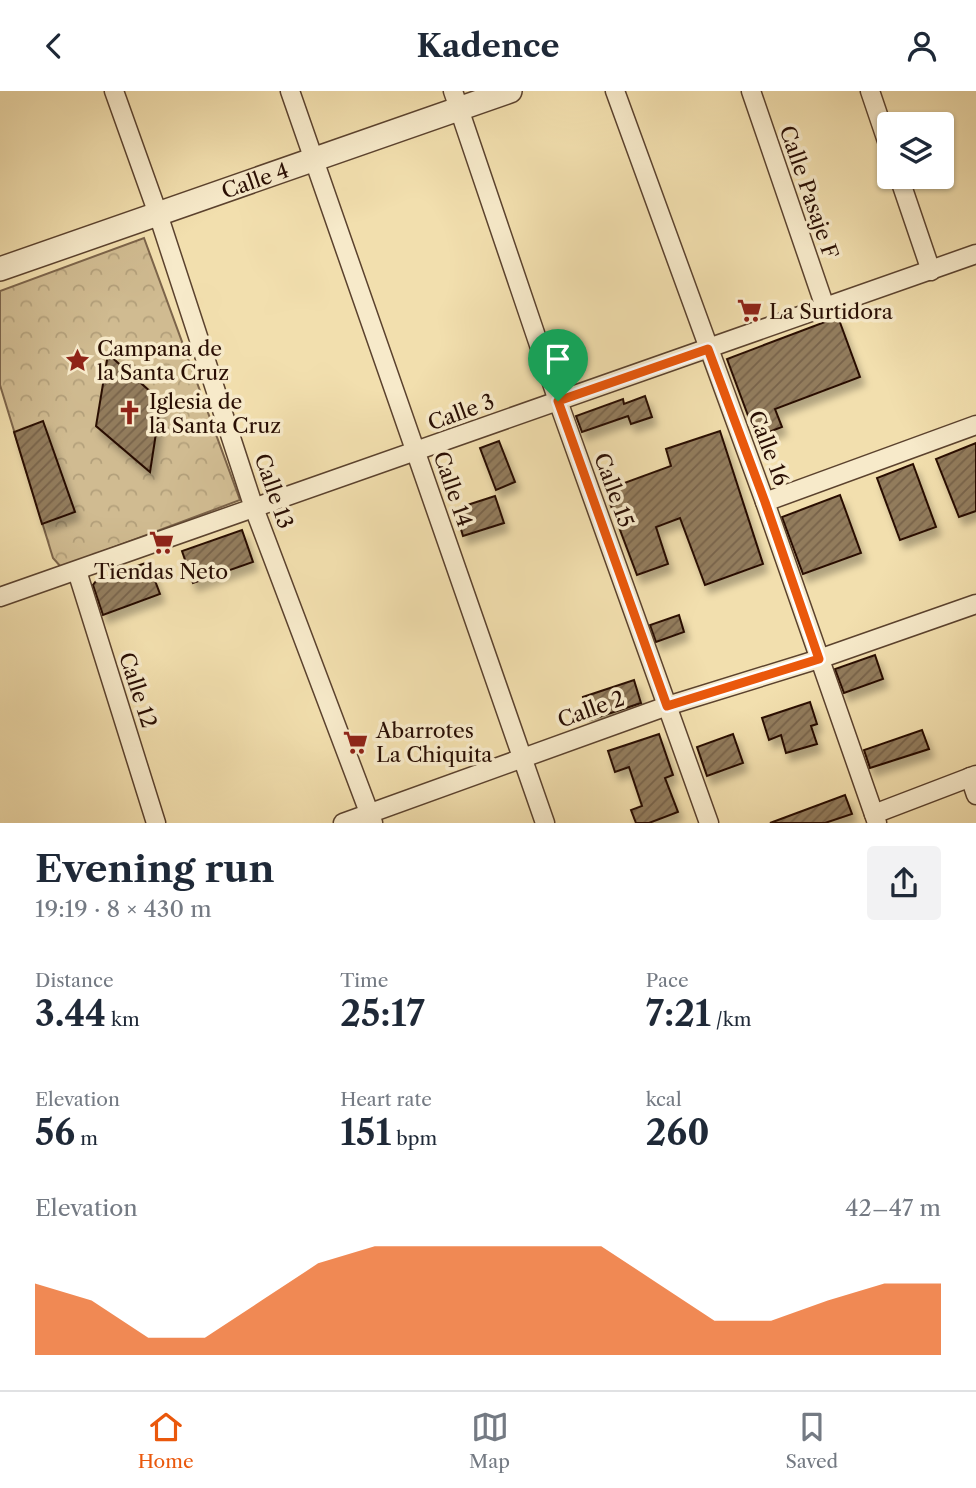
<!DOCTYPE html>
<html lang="en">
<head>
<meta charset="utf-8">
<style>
	:root { --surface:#fff; --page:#f2f2f3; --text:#1f2937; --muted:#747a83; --line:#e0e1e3; --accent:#ea580c }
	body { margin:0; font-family:"Libre Caslon Text",serif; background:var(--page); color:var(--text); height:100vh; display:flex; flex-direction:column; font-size:26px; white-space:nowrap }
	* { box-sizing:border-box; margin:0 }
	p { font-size:23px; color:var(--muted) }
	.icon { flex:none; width:38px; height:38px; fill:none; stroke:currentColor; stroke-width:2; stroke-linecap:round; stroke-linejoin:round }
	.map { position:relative; height:732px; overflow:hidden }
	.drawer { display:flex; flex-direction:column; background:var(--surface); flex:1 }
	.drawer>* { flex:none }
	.tools { position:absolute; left:877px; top:21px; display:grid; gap:14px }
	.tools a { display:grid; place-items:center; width:77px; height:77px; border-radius:7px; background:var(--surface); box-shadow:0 2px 5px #0004; font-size:35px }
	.pin { position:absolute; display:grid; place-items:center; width:60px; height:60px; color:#fff; margin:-72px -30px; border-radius:50% 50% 50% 0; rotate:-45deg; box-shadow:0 0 7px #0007 }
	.pin .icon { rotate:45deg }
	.round { display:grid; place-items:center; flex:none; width:74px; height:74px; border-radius:7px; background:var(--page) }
	.overview { display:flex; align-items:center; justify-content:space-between; height:119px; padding:0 35px }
	h1 { font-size:38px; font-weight:700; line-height:52px }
	.stats { display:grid; grid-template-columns:repeat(3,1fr); gap:10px; height:119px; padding:7px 35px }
	.stats div { display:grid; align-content:center }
	.stats b { font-size:35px; font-weight:700 }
	.stats small { font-size:19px; font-weight:400 }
	.stats p { font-size:19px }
	.chart { height:196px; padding:14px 35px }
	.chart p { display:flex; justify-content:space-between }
	.chart svg { width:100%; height:126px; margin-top:7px; fill:var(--accent); opacity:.7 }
	header { display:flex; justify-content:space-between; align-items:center; height:91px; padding:0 35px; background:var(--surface); font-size:32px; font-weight:700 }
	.menu { display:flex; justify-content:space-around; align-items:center; height:98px; border-top:2px solid var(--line); background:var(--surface); font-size:19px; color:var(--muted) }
	.menu a { display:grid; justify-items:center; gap:4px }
	.menu .current { color:var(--accent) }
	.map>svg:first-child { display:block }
	.forest { fill:url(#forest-crowns); stroke:#7c644a; stroke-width:2 }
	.building { fill:url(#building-hatch); stroke:#290e03; stroke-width:2; filter:url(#shadow) }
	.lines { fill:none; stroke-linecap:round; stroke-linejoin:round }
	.minor-casing { stroke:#5b422e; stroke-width:21 }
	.tertiary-casing { stroke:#5b422e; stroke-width:26 }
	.minor { stroke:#f7eaca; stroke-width:18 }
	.tertiary { stroke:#f7eaca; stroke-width:23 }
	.route-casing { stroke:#fff; stroke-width:14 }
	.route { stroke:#ea580c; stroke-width:9 }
	.labels { text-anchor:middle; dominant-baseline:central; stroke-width:7; stroke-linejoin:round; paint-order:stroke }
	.street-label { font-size:21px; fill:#290e03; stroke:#f7eaca }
	.poi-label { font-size:21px; fill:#290e03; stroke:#f7eaca; text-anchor:start }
</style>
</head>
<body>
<header><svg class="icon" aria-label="back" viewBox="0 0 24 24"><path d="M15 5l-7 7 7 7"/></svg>Kadence<svg class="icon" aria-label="person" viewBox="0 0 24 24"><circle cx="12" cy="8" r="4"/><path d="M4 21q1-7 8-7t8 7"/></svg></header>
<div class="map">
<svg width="976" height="732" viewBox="0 0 976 732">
	<defs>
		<pattern id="forest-crowns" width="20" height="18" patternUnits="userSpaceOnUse" patternTransform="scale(1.75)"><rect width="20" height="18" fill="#d0bb91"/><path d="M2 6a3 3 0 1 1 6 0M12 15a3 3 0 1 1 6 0" fill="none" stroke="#b3a07b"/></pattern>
		<pattern id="building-hatch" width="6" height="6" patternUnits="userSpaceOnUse" patternTransform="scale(1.75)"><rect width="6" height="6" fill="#927b5c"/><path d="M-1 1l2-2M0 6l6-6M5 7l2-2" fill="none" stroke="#77634a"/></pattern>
		<filter id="shadow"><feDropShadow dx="4.5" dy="8" stdDeviation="3.5" flood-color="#0004"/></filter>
	</defs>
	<rect width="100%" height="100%" fill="#f2dfae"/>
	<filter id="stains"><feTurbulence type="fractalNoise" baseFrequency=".00286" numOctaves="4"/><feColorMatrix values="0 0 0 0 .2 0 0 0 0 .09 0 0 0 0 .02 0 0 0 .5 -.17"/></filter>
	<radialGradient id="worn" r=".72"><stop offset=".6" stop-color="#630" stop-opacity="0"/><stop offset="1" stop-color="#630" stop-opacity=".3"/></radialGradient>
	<path class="forest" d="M144,147L240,409L61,476L53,467L0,294V200Z"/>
	<g class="building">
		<path d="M838,226L860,286L775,318L782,336L756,346L727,268Z"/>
		<path d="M108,263L161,310L150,381L96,335Z"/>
		<path d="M645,305L652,326L631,333L628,325L582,341L576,325L623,308L624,313Z"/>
		<path d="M43,330L75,421L42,433L14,341Z"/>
		<path d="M720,340L763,473L705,494L680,427L656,436L668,473L637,484L605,399L671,375L666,358Z"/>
		<path d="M499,350L515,391L496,399L480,357Z"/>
		<path d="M976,352V420L959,426L936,368Z"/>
		<path d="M913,373L936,436L900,449L877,387Z"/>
		<path d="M840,404L861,462L803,483L782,426Z"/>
		<path d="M495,405L504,432L463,445L455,418Z"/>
		<path d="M242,439L253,471L193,492L182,460Z"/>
		<path d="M148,471L160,503L103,524L93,494L96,490Z"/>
		<path d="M679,524L684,541L656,551L650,534Z"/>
		<path d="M875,564L883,588L844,602L835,578Z"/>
		<path d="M634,589L641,612L590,629L583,606Z"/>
		<path d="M810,611L817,633L811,635L817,653L786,662L781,644L769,649L762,627Z"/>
		<path d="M922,639L929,658L870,677L864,659Z"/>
		<path d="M659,643L673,684L665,687L678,721L649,732H636L631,719L642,715L629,676L615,681L608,660Z"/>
		<path d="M733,643L743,672L707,685L697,656Z"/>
		<path d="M845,704L852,723L825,732H770Z"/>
	</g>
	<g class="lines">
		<defs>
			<g id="minor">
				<path d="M114,0L158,123L254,417L373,732"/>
				<path d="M290,0L545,732"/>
				<path d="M453,0L558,310L709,732"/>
				<path d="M615,0L765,411L877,732"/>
				<path d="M751,0L825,216"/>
				<path d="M870,0L889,56"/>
				<path d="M899,86L931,180"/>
				<path d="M765,411L976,334"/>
				<path d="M77,480L156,732"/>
				<path d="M0,506L976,163"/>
				<path d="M970,686L976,704"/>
				<path d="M874,723L976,684"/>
				<path d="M343,732L667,615L819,568L976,513"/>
			</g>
			<g id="tertiary">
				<path id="s1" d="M0,178L510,0"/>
			</g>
		</defs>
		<use href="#minor" class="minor-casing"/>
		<use href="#tertiary" class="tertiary-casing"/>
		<use href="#minor" class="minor"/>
		<use href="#tertiary" class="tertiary"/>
	</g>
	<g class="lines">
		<defs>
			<path id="route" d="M708,258L765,411L819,568L667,615L558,310Z"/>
		</defs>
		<use href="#route" class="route-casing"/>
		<use href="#route" class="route"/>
	</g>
	<defs>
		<symbol id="supermarket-bare" viewBox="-9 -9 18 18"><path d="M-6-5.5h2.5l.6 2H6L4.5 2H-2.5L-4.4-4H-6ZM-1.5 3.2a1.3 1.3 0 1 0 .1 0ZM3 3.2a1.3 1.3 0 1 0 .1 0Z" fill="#8f2418" stroke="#f7eaca" stroke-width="2.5" paint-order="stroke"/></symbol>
		<symbol id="sight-bare" viewBox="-9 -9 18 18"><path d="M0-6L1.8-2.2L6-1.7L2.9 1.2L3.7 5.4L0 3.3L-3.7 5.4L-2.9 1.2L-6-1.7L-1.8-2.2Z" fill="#8f2418" stroke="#f7eaca" stroke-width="2.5" paint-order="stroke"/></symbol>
		<symbol id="church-bare" viewBox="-9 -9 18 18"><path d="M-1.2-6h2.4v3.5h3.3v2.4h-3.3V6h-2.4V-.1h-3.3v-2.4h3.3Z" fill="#8f2418" stroke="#f7eaca" stroke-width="2.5" paint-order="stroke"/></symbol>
	</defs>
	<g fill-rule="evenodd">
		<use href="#supermarket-bare" x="732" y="202" width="35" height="35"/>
		<use href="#sight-bare" x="60" y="252" width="35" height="35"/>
		<use href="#church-bare" x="112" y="304" width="35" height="35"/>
		<use href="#supermarket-bare" x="144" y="434" width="35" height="35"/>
		<use href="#supermarket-bare" x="338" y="634" width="35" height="35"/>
	</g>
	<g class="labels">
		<g class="street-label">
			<text stroke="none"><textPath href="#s1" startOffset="270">Calle 4</textPath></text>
			<text transform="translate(809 101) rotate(71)">Calle Pasaje F</text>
			<text transform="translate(461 321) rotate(-20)">Calle 3</text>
			<text transform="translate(769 357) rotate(69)">Calle 16</text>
			<text transform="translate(453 398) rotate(71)">Calle 14</text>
			<text transform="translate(614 399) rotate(70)">Calle 15</text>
			<text transform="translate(274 400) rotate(71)">Calle 13</text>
			<text transform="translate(138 599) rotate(72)">Calle 12</text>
			<text transform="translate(591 618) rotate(-20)">Calle 2</text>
		</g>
		<g class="poi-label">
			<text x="769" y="220">La Surtidora</text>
			<text x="97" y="257">Campana de<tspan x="97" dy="24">la Santa Cruz</tspan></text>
			<text x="149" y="310">Iglesia de<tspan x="149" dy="24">la Santa Cruz</tspan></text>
			<text x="161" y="480" text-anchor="middle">Tiendas Neto</text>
			<text x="376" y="639">Abarrotes<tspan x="376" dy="24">La Chiquita</tspan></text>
		</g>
	</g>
	<rect width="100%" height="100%" filter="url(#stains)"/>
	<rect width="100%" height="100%" fill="url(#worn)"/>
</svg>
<div class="tools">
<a><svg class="icon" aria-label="layers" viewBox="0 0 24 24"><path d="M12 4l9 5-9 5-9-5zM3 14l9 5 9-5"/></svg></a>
</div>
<div class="pin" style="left:558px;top:310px;background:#1e9e55"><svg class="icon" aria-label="arrive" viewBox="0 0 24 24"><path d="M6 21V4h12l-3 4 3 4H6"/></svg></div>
</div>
<section class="drawer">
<div class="overview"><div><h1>Evening run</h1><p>19:19 · 8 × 430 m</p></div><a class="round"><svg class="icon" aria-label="share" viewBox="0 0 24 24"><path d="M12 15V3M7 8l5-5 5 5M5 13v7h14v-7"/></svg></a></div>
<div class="stats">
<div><p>Distance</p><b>3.44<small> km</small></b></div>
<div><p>Time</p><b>25:17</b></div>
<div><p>Pace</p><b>7:21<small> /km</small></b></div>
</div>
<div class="stats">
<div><p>Elevation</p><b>56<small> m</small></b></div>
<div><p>Heart rate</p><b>151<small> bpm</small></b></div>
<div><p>kcal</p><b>260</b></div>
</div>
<div class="chart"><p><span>Elevation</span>42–47 m</p>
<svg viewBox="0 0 160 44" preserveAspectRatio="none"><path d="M0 44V19L10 25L20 38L30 38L40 25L50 12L60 6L70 6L80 6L90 6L100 6L110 19L120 32L130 32L140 25L150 19L160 19V44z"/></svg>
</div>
</section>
<nav class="menu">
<a class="current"><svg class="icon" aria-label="home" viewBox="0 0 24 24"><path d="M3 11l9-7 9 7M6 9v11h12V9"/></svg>Home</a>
<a><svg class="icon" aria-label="map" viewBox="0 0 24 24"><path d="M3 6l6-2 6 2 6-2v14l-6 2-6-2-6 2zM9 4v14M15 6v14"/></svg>Map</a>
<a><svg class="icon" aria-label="saved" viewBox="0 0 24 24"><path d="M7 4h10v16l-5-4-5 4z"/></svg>Saved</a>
</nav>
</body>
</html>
